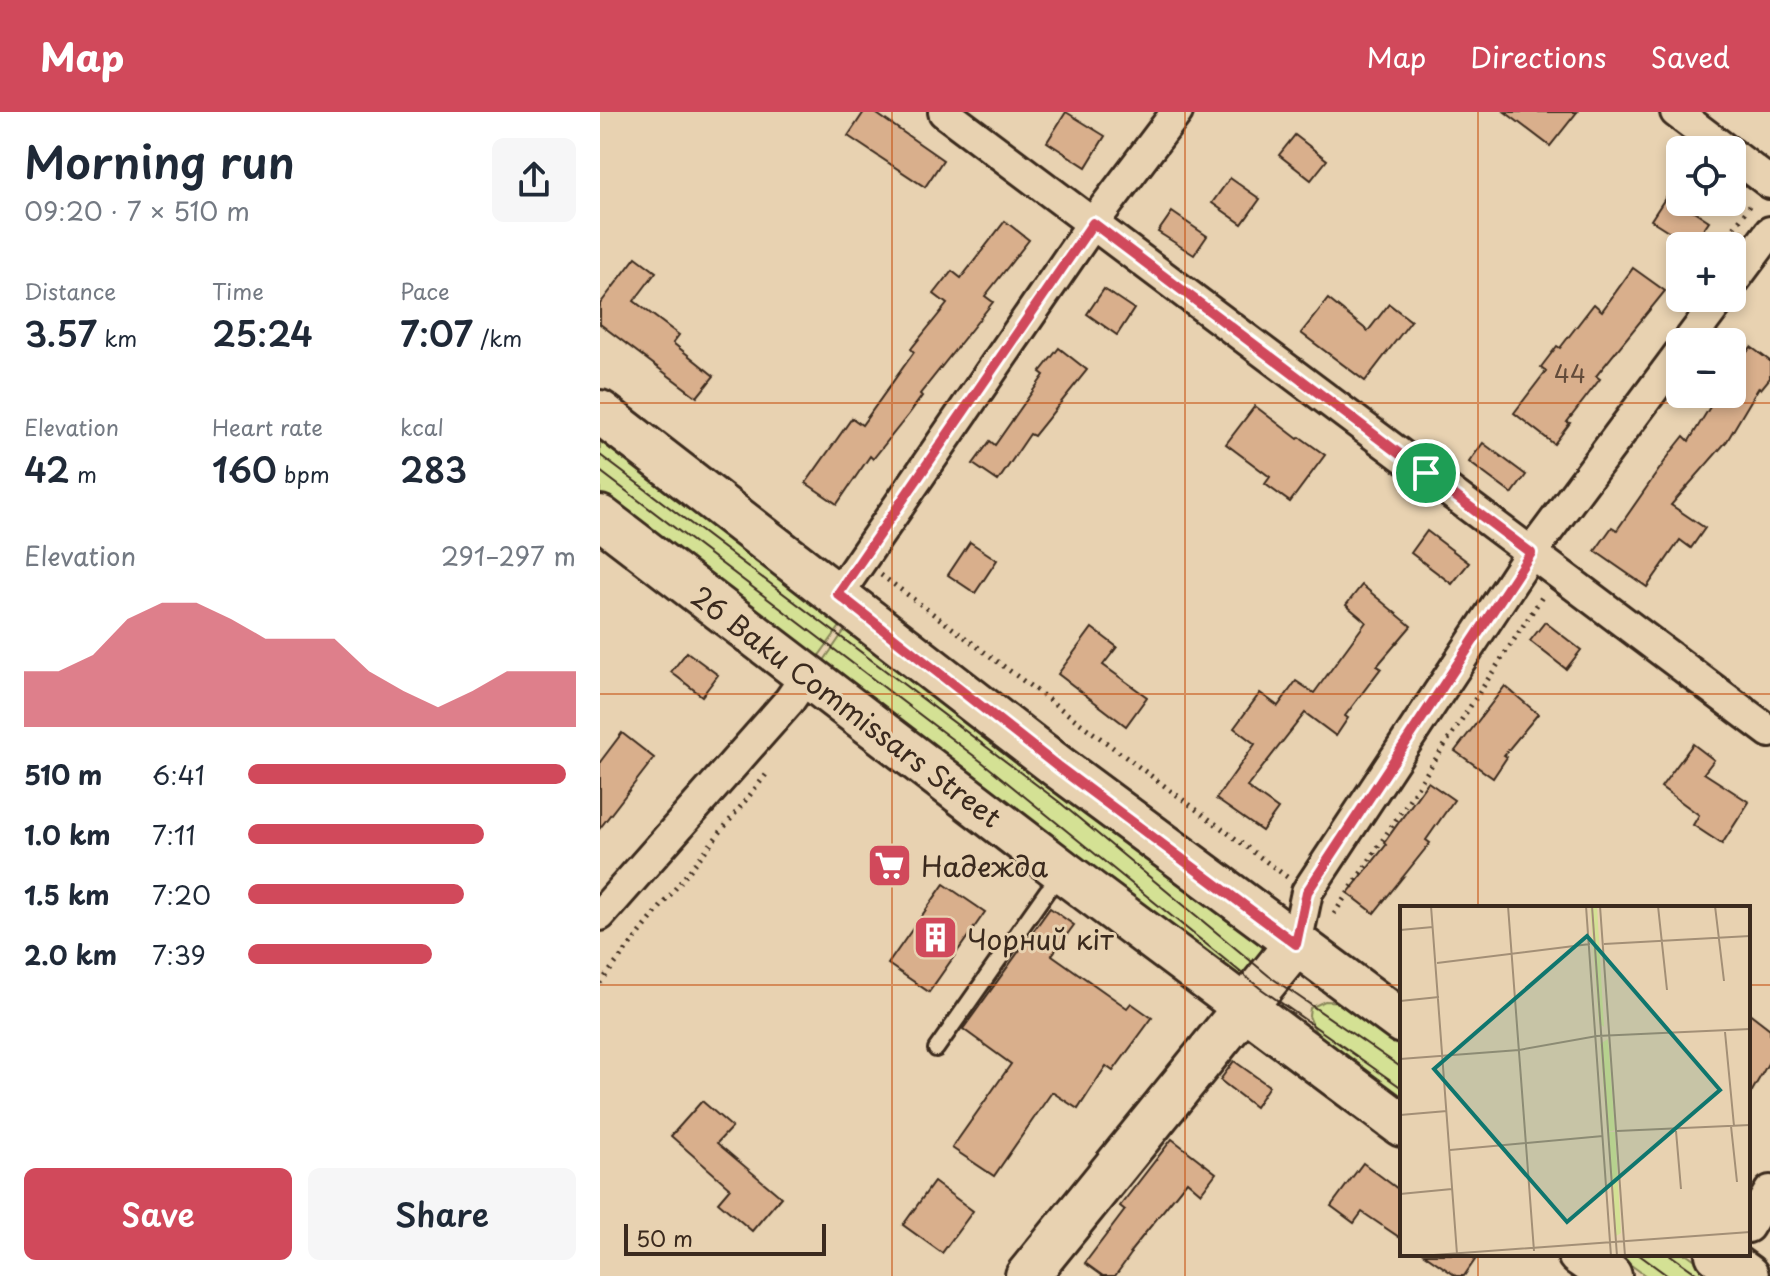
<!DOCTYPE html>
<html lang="en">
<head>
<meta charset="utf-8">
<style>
	:root { --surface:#fff; --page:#f6f6f7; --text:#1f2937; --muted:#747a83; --accent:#d1495b }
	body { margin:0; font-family:"Playpen Sans",sans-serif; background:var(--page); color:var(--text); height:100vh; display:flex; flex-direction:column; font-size:30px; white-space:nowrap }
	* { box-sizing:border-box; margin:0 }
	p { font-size:26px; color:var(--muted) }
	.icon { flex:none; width:44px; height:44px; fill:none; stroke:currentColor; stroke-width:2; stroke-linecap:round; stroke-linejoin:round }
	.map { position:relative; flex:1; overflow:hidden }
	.side { display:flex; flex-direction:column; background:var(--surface); width:600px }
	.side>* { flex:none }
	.fabs { position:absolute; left:1066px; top:24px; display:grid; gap:16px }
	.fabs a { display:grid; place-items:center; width:80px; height:80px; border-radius:12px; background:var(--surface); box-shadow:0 4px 12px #0003; font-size:40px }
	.scale { position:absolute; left:24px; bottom:20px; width:202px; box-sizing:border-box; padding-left:8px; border:4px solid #3b2a1e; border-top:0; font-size:22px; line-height:28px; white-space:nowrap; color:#3b2a1e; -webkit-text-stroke:6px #e8d2b1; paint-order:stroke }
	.pin { position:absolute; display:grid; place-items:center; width:68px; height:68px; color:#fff; margin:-34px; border:4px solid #fff; border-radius:50%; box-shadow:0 2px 8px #0007 }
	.round { display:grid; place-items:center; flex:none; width:84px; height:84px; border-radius:12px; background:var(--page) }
	.overview { display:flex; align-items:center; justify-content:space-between; height:136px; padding:0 24px }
	h1 { font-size:44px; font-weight:600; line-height:60px }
	.metrics { display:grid; grid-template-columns:repeat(3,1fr); gap:12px; height:136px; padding:8px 24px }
	.metrics div { display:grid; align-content:center }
	.metrics b { font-size:34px; font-weight:600 }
	.metrics small { font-size:22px; font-weight:400 }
	.metrics p { font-size:22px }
	.chart { height:224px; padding:16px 24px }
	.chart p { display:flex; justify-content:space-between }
	.chart svg { width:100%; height:144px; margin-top:8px; fill:var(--accent); opacity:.7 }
	.primary-button { display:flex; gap:16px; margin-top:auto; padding:16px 24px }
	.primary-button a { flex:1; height:92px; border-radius:12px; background:var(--accent); color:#fff; font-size:32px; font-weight:600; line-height:92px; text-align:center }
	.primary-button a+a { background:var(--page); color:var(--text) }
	ul { padding:0 24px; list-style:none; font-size:26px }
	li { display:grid; grid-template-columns:128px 96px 1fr; align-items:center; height:60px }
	li i { height:20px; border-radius:10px; background:var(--accent) }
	header { display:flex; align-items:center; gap:48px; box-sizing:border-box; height:112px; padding:0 40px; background:var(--accent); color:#fff }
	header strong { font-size:38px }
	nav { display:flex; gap:44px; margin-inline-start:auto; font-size:28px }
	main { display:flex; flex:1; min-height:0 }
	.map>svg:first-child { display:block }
	.green { fill:#d4e194; stroke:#888659; stroke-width:2 }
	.building { fill:#d9af8c; stroke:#3b2a1e; stroke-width:2 }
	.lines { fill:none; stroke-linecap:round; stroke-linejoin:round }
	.lane-casing { stroke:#3b2a1e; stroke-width:20 }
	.street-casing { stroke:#3b2a1e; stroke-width:36 }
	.secondary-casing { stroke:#3b2a1e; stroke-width:48 }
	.path { stroke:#3b2a1e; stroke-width:5; stroke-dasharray:2 6; stroke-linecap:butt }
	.lane { stroke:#e8d2b1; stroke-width:14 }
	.street { stroke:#e8d2b1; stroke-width:30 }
	.secondary { stroke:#e8d2b1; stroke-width:42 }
	.tram { stroke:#3b2a1e; stroke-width:2 }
	.route-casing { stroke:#fff; stroke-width:16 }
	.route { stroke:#d1495b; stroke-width:10 }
	.grid { fill:none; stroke:#c55010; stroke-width:2; stroke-opacity:0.55 }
	.labels { text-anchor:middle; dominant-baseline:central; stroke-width:6; stroke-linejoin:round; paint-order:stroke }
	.number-label { font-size:24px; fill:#624b3a }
	.street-label { font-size:28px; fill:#3b2a1e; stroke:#e8d2b1 }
	.poi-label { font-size:28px; fill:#3b2a1e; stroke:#e8d2b1; text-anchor:start }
	.inset-road { fill:none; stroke:#a38f76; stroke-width:2 }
	.view { fill:#0f766e; fill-opacity:0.15; stroke:#0f766e; stroke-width:4 }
	.inset-edge { fill:none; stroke:#3b2a1e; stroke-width:4 }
</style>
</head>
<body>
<header>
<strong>Map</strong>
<nav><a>Map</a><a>Directions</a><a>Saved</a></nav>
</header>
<main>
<section class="side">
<div class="overview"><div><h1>Morning run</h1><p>09:20 · 7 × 510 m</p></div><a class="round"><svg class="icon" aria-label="share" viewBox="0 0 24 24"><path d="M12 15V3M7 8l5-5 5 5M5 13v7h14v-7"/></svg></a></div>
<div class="metrics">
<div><p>Distance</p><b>3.57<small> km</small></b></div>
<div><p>Time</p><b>25:24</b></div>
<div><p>Pace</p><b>7:07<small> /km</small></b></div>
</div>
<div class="metrics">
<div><p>Elevation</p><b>42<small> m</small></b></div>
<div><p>Heart rate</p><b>160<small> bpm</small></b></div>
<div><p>kcal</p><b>283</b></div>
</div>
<div class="chart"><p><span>Elevation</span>291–297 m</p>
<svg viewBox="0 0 160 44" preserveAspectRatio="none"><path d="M0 44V27L10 27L20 22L30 11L40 6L50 6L60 11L70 17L80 17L90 17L100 27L110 33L120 38L130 33L140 27L150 27L160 27V44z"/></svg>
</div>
<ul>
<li><b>510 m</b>6:41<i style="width:97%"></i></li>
<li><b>1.0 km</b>7:11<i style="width:72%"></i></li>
<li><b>1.5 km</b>7:20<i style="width:66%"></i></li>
<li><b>2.0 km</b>7:39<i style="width:56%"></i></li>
</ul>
<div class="primary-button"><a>Save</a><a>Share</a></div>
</section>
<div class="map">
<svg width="1170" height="1164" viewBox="0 0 1170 1164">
	<rect width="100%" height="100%" fill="#e8d2b1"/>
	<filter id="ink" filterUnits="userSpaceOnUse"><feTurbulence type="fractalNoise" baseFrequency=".0125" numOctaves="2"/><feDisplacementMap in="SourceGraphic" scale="16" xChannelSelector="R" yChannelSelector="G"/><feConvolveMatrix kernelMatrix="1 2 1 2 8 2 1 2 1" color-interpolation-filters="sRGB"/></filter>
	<g filter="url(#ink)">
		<g class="green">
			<path d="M0,321L244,509L215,549L0,384Z"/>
			<path d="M249,512L651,817L663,835L654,853L642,866L618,861L221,553Z"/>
			<path d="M725,889L747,890L802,931V987L718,926L709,904L710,896Z"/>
			<path d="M1016,1142H1087L1117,1164H1046Z"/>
		</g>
		<g class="building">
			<path d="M264,0H274L343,48L325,75L248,24Z"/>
			<path d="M466,0L505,24L486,55L447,30Z"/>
			<path d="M905,0H977L950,34Z"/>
			<path d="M695,23L727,48L711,68L679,43Z"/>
			<path d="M630,66L660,87L642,112L612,91Z"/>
			<path d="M1068,82L1109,109L1092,134L1051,108Z"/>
			<path d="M572,100L607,124L594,143L558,120Z"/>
			<path d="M405,109L429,128L385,184L393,190L320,282L322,284L309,302L273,347L270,344L237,392L206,371L252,306L262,313L314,240L311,237L347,192L334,182L352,159L361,166Z"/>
			<path d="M36,145L56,160L34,189L79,223L73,231L114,264L97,285L0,212V192Z"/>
			<path d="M1033,156L1065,179L996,264L1000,267L967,310L970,311L954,332L914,301L946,259L941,255L957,234L960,236L994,192L1002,199Z"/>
			<path d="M504,177L534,197L517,223L487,202Z"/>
			<path d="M728,187L768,219L789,192L811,209L765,269L701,221Z"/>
			<path d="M1151,235L1170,249V266L1161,277L1159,275L1127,329L1071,393L1105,416L1091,436L1080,428L1047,475L995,439L1012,415L1017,418L1072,339L1084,324L1089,329L1118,282H1132V260Z"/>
			<path d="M459,236L487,258L434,324L430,322L398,369L373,352L390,329L395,333L444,263L440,260Z"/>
			<path d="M655,294L698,327L700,325L725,343L690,390L665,372L670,365L626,332Z"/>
			<path d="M883,331L926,363L912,382L869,350Z"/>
			<path d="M827,419L869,451L852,472L811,441Z"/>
			<path d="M370,430L397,448L375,481L348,463Z"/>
			<path d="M762,473L811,514L777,554L781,556L745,604L748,606L736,624L705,601L647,675L678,697L662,719L616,687L655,632L634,616L660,581L678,594L696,569L714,581L766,510L746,493Z"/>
			<path d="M945,510L981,538L966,557L930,529Z"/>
			<path d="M492,516L517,535L503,553L547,585L526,614L458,562Z"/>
			<path d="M87,540L118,563L102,584L71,560Z"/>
			<path d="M905,574L938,602L904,643L907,645L893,666L855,639Z"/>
			<path d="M22,621L54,646L0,716V650Z"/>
			<path d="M1093,632L1114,648L1104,661L1149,690L1122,732L1093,713L1099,703L1061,675Z"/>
			<path d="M828,670L854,688L826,728L830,731L774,801L748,781L786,733L784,731Z"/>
			<path d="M344,772L385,800L329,880L288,852Z"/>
			<path d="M450,796L474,813L452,843L527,896L531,891L552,906L513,959L506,954L478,997L452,980L394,1064L352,1036L411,952L363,917Z"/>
			<path d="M1148,900L1170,917V948L1148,986Z"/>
			<path d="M634,949L669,974L655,995L620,968Z"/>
			<path d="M102,989L132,1015L117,1031L181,1085L152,1119L118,1090L130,1076L71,1024Z"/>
			<path d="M572,1027L616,1061L601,1081L587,1069L530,1140L531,1142L515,1164H503L485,1151L525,1098L520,1094Z"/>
			<path d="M763,1051L802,1080V1127L762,1100L754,1111L731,1094Z"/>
			<path d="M334,1070L373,1099L342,1141L303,1113Z"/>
			<path d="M824,1142H879L864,1164H856Z"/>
		</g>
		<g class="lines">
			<defs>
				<path id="lane" d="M336,937L447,779L463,763"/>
				<g id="street">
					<path d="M344,0L1170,620"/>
					<path d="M1076,0L1126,38"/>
					<path d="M1132,42L1170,71"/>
					<path d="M1132,171L1170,120"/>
					<path d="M1088,230L1121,186"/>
					<path d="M238,482L493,111L577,0"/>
					<path d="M0,803L189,589L207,563"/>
					<path d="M696,832L707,780L931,441L1080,241"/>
					<path d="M1148,1115L1170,1079"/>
				</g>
				<g id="secondary">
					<path d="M0,300L457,654L802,910"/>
					<path d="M0,405L465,761L802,1013"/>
					<path d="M979,1142L1010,1164"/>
					<path d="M1117,1142L1147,1164"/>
					<path d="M427,1164L696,832"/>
				</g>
			</defs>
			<use href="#lane" class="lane-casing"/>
			<use href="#street" class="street-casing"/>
			<use href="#secondary" class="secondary-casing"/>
			<g class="path">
				<path d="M1120,134L1153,90"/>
				<path d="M281,463L687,765"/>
				<path d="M734,802L944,482"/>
				<path d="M0,871L169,659"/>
			</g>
			<use href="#lane" class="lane"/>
			<use href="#street" class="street"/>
			<use href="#secondary" class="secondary"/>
			<g class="tram">
				<path d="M0,343L458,689L669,864L802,956"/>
				<path d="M0,359L382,650L660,876L802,976"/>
				<path d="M1038,1142L1068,1164"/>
				<path d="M1069,1142L1100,1164"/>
			</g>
		</g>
	</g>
	<g class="lines" filter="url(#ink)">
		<defs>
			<path id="route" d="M493,111L931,441L707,780L696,832L457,654L238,482Z"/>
		</defs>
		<use href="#route" class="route-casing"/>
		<use href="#route" class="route"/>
	</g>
	<path class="grid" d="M292,0V1164M585,0V1164M878,0V796M0,291H1170M0,582H1170M0,873H802M1148,873H1170M878,1142V1164"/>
	<defs>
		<symbol id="supermarket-square" viewBox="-11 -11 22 22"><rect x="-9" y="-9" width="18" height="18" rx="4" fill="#d1495b" stroke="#e8d2b1"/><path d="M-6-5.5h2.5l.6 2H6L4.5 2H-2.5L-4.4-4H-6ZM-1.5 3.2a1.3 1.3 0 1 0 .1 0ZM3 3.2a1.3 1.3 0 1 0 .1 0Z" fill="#fff"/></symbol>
		<symbol id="building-square" viewBox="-11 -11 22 22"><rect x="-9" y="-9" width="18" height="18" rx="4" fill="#d1495b" stroke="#e8d2b1"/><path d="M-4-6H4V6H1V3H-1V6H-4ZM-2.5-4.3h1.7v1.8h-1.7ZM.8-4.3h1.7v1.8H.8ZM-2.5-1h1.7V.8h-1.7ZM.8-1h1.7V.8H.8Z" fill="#fff"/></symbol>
	</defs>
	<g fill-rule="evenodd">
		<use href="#supermarket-square" x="264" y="728" width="51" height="51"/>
		<use href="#building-square" x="310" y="800" width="51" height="51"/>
	</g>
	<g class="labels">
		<g class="number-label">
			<text x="970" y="261">44</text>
		</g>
		<g class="street-label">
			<text transform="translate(247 594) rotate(37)">26 Baku Commissars Street</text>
		</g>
		<g class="poi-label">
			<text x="321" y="753">Надежда</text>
			<text x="367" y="826">Чорний кіт</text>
		</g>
	</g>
	<g transform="translate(800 794)">
		<rect width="350" height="350" fill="#e8d2b1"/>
		<path d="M190,0H197L204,121L199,117ZM208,133L215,224L208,226H215L221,327L216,330L200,138Z" fill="#d4e194"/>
		<path class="inset-road" d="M31,0L57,348M108,0L134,345M186,0L211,350M192,0L217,350M200,0L225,350M258,0L267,84M315,0L324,75M0,24L33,21M204,38L350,30M37,57L190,38M0,95L39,91M325,126L334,220M0,153L119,144L197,130L350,123M0,209L47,205M331,220L337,276M217,225L350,219M276,225L281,283M50,244L203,230M0,288L52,283M20,350L350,326"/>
		<path class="view" d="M187,30L320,184L167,316L34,163Z"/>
		<rect width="350" height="350" class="inset-edge"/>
	</g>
</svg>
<div class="fabs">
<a><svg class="icon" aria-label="locate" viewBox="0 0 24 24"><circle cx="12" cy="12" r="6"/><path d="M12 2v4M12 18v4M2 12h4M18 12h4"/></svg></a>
<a>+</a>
<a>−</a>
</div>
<div class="scale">50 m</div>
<div class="pin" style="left:826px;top:361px;background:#1e9e55"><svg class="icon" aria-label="arrive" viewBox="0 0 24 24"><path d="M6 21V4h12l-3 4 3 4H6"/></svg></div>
</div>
</main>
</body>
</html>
